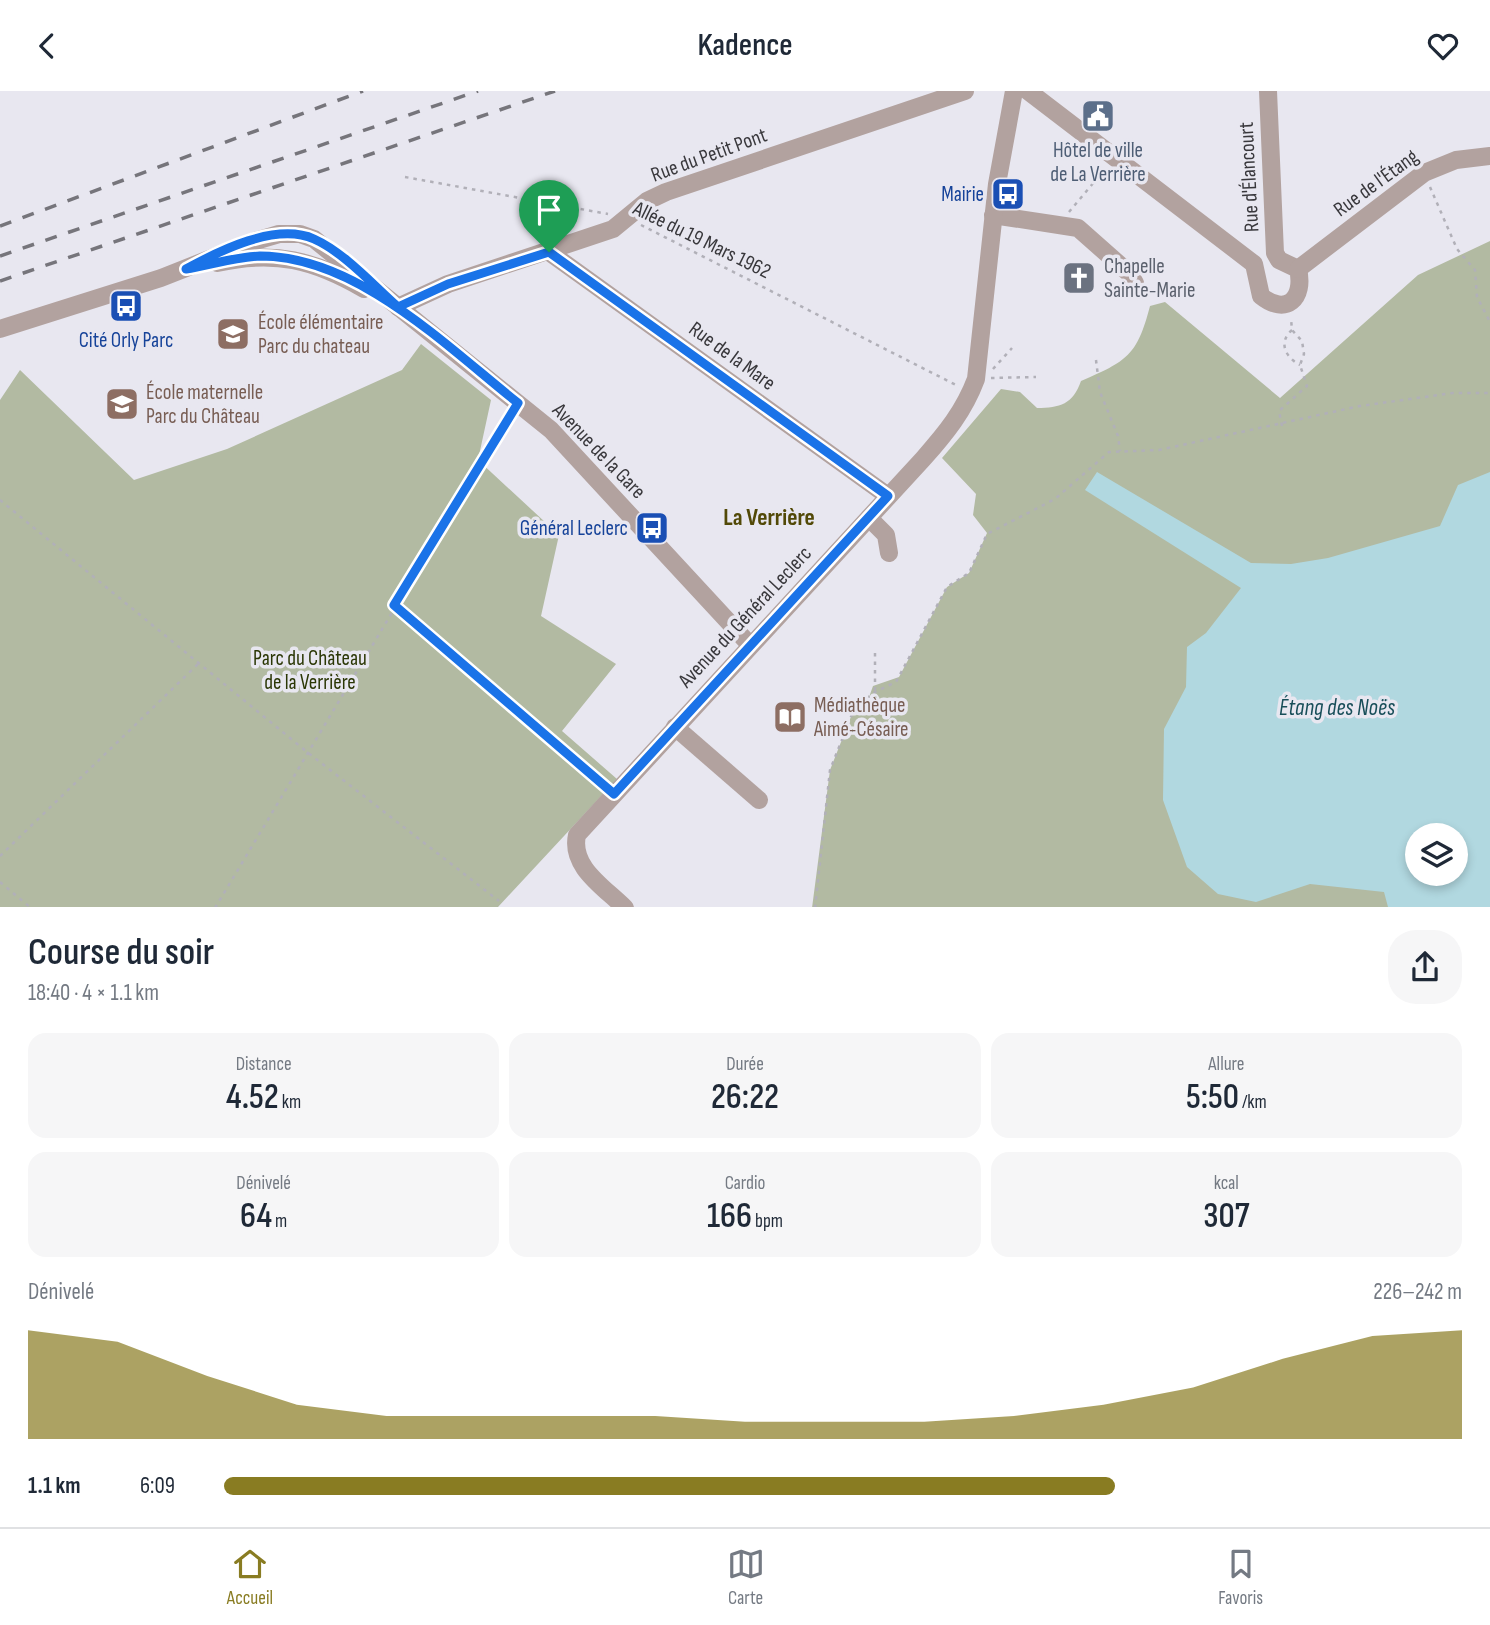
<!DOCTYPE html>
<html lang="fr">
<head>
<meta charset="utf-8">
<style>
	:root { --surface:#fff; --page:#f6f6f7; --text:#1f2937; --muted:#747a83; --line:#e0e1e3; --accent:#897c22 }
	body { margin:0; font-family:"Sofia Sans Condensed",sans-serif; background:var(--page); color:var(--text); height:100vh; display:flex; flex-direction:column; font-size:26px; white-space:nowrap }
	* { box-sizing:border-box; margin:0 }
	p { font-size:23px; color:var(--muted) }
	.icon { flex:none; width:38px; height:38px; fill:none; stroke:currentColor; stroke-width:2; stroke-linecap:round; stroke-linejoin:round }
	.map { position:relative; height:816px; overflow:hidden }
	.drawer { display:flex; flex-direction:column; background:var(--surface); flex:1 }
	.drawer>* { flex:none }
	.tools { position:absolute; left:1405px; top:732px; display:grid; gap:14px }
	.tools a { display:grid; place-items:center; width:63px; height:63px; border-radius:50%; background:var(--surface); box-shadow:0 4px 10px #0003; font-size:35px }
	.pin { position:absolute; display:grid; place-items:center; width:60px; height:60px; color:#fff; margin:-72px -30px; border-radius:50% 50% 50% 0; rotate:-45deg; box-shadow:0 0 7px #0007 }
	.pin .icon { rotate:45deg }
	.round { display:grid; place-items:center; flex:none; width:74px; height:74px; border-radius:28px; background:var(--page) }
	.summary { display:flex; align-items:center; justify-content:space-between; height:119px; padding:0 28px }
	h1 { font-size:38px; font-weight:600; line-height:52px }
	.stats { display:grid; grid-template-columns:repeat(3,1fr); gap:10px; height:119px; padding:7px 28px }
	.stats div { display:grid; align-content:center; border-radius:18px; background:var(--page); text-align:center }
	.stats b { font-size:35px; font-weight:600 }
	.stats small { font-size:19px; font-weight:400 }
	.stats p { font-size:19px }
	.chart { height:196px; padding:14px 28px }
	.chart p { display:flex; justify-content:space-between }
	.chart svg { width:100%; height:126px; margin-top:7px; fill:var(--accent); opacity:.7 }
	ul { padding:0 28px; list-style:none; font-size:23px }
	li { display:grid; grid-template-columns:112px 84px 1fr; align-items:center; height:52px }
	li i { height:18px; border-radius:9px; background:var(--accent) }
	header { display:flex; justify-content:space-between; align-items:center; height:91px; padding:0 28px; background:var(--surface); font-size:32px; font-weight:600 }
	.tab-bar { display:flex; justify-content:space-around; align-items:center; height:98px; border-top:2px solid var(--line); background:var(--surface); font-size:19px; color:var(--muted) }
	.tab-bar a { display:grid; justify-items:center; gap:4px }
	.tab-bar .on { color:var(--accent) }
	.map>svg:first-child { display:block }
	.green { fill:#b2baa2; fill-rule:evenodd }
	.water { fill:#b1d8e0; fill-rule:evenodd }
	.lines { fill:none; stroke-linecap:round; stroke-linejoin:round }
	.path { stroke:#b1b0b8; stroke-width:2.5; stroke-dasharray:3.5 5; stroke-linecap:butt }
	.minor { stroke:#b2a29f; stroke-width:18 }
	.rail { stroke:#76757b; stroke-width:3.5; stroke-dasharray:12 12; stroke-linecap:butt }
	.route-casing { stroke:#fff; stroke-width:14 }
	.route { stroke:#1a73e8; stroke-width:9 }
	.labels { text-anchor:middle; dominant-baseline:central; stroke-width:7; stroke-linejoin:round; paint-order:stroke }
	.service-label { font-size:21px; fill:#4e5e75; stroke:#e8e7f0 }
	.street-label { font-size:21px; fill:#39383c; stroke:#e8e7f0 }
	.transit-label { font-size:21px; fill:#164399; stroke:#e8e7f0; text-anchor:end }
	.worship-label { font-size:21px; fill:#5b616d; stroke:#e8e7f0; text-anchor:start }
	.education-label { font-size:21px; fill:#785e54; stroke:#e8e7f0; text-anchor:start }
	.park-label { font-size:21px; fill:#2b3705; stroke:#e8e7f0 }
	.water-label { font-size:23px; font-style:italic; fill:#184e59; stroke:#e8e7f0 }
	.quarter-label { font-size:24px; font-weight:bold; fill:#524907; stroke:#e8e7f0 }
</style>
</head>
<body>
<header><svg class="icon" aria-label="back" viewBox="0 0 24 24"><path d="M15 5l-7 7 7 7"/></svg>Kadence<svg class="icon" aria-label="heart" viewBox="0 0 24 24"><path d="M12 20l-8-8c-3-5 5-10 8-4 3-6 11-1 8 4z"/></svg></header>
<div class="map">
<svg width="1490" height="817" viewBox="0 0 1490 817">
	<rect width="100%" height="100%" fill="#e8e7f0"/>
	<g class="green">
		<path d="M1490,150V816L812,817L830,679L854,618L868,609L873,595L899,586L947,496L969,482L987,442L973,424L976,403L942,367L1001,298L1020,301L1037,317C1060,317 1073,313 1081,290C1127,270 1137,265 1150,215L1165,211L1280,307L1418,184ZM1418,744H1456V782H1418Z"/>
		<path d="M421,253L491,309L478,369L559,444L541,525L616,573L562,640L617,688L498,816L0,817V309L20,279L134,389L227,358L402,279Z"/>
	</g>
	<path class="water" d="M1097,381L1251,472L1291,473L1328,467L1440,435L1458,394L1490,381V816H1388L1384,801L1310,793L1256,811L1218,803L1187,776L1163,709L1164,638L1186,596L1187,556L1206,542L1241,497L1085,399ZM1418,744H1456V782H1418Z"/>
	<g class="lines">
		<g class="path">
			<path d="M405,86L608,123"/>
			<path d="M1430,96L1457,158L1475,179L1477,206L1490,231"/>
			<path d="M1069,121L1105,78"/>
			<path d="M641,134L956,294"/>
			<path d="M1292,239C1278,251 1285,266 1300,274"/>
			<path d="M1096,269L1100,301L1118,345L1120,360"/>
			<path d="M993,278L1012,257"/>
			<path d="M991,287L1036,286"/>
			<path d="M1282,335L1279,320L1307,295L1300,274L1304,263L1302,250L1292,239L1291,228"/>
			<path d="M0,409L307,661L499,810"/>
			<path d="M394,514L604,694"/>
			<path d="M875,562V601"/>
			<path d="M0,765L198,573"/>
			<path d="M0,791L31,817"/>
			<path d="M215,817L511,323"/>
			<path d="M815,817L830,679L854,618L875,601L896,591L947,496L969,482L987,443L1055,408L1109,361L1159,359L1360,315L1453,302H1490"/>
		</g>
		<g class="minor">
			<path d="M1028,0L1254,173L1261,205C1286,225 1305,208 1298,178L1279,169L1275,162L1268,0"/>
			<path d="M993,124L1078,137L1130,183L1135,192"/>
			<path d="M549,161L888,405"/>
			<path d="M217,172C275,159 314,169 364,198"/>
			<path d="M1298,178L1424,82L1456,69L1490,65"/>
			<path d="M398,216L448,193L613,138L647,110L666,101L965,0"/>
			<path d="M0,238L161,187L255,150L279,143H300L314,148L551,339L750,554"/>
			<path d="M869,427L886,444L889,462"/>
			<path d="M675,636L759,709"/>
			<path d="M625,817C604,796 570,776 577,744L923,368C946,342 964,320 976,288L997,93L1014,0"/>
		</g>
		<g class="rail">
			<path d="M0,135L363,0"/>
			<path d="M0,165L478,0"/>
			<path d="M0,190L555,0"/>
		</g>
	</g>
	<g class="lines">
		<defs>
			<path id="route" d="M549,161L448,193L398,216C373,194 345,162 314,148C276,131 219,160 186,178C210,174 235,166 260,165C357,165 446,255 518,312L394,514L614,703L888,405L549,161"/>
		</defs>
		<use href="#route" class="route-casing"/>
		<use href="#route" class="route"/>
	</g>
	<defs>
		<symbol id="civic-square" viewBox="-11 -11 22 22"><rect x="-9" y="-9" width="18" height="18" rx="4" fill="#5c6f8a" stroke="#e8e7f0"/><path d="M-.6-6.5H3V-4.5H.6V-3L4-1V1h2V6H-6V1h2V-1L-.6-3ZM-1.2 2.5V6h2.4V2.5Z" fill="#fff"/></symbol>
		<symbol id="bus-square" viewBox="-11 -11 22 22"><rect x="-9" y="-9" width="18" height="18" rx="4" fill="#1a4fb4" stroke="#e8e7f0"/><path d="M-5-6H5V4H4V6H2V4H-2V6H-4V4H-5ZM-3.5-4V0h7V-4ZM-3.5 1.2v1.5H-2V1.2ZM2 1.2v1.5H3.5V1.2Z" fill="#fff"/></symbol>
		<symbol id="church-square" viewBox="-11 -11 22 22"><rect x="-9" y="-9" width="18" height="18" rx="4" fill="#6b7280" stroke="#e8e7f0"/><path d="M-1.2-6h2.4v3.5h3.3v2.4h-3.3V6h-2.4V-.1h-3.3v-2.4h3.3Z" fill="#fff"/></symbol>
		<symbol id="school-square" viewBox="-11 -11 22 22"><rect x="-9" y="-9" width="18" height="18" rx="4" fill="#8d6e63" stroke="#e8e7f0"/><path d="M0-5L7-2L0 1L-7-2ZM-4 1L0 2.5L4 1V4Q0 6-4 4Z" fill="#fff"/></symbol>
		<symbol id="library-square" viewBox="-11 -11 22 22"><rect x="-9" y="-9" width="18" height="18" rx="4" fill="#8d6e63" stroke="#e8e7f0"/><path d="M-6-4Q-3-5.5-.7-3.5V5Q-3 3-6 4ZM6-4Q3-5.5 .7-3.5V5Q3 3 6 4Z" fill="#fff"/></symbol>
	</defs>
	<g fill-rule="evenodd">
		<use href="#civic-square" x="1079" y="6" width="38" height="38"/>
		<use href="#bus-square" x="989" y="84" width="38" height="38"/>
		<use href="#church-square" x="1060" y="168" width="38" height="38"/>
		<use href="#bus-square" x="107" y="196" width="38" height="38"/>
		<use href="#school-square" x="214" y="224" width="38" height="38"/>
		<use href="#school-square" x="103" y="294" width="38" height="38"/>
		<use href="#bus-square" x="633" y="418" width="38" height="38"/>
		<use href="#library-square" x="771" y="607" width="38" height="38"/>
	</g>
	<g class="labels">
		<g class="service-label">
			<text x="1098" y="59">Hôtel de ville<tspan x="1098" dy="24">de La Verrière</tspan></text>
		</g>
		<g class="street-label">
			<text transform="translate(709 64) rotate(-20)">Rue du Petit Pont</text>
			<text transform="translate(1249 86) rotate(-93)">Rue d'Élancourt</text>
			<text transform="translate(1376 92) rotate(-36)">Rue de l'Étang</text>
			<text transform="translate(702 149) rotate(26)">Allée du 19 Mars 1962</text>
			<text transform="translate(732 265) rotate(36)">Rue de la Mare</text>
			<text transform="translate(599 360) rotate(46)">Avenue de la Gare</text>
			<text transform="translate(745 526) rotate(-47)">Avenue du Général Leclerc</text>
		</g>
		<g class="transit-label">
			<text x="984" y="103">Mairie</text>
			<text x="126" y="249" text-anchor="middle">Cité Orly Parc</text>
			<text x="628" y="437">Général Leclerc</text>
		</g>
		<g class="worship-label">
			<text x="1104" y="175">Chapelle<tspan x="1104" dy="24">Sainte-Marie</tspan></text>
		</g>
		<g class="education-label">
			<text x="258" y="231">École élémentaire<tspan x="258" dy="24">Parc du chateau</tspan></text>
			<text x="146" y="301">École maternelle<tspan x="146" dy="24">Parc du Château</tspan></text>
			<text x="814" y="614">Médiathèque<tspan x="814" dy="24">Aimé-Césaire</tspan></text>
		</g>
		<g class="park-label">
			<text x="310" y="567">Parc du Château<tspan x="310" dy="24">de la Verrière</tspan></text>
		</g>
		<g class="water-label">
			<text x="1337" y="617">Étang des Noës</text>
		</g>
		<g class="quarter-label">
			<text x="769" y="426">La Verrière</text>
		</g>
	</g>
</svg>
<div class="tools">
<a><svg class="icon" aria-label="layers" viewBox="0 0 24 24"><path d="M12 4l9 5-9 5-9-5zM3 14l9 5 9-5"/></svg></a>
</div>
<div class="pin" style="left:549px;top:161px;background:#1e9e55"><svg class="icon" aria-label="arrive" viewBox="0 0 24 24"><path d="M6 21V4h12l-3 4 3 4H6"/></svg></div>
</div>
<section class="drawer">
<div class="summary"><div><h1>Course du soir</h1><p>18:40 · 4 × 1.1 km</p></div><a class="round"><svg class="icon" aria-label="share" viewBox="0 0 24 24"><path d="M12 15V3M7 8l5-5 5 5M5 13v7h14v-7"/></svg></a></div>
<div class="stats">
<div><p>Distance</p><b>4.52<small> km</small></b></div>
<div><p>Durée</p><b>26:22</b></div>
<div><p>Allure</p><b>5:50<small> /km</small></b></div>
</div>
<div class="stats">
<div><p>Dénivelé</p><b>64<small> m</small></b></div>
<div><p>Cardio</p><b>166<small> bpm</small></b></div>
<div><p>kcal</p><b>307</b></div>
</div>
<div class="chart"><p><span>Dénivelé</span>226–242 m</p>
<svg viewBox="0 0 160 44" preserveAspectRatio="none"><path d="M0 44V6L10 10L20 22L30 32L40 36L50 36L60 36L70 36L80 38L90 38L100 38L110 36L120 32L130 26L140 16L150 8L160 6V44z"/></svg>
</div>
<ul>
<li><b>1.1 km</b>6:09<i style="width:72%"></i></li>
</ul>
</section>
<nav class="tab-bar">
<a class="on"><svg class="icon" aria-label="home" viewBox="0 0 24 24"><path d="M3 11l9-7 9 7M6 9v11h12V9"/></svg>Accueil</a>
<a><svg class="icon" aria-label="map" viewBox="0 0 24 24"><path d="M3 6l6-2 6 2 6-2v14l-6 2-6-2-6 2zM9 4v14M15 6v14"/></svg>Carte</a>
<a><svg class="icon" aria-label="saved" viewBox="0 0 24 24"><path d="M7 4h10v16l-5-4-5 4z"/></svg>Favoris</a>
</nav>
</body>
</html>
